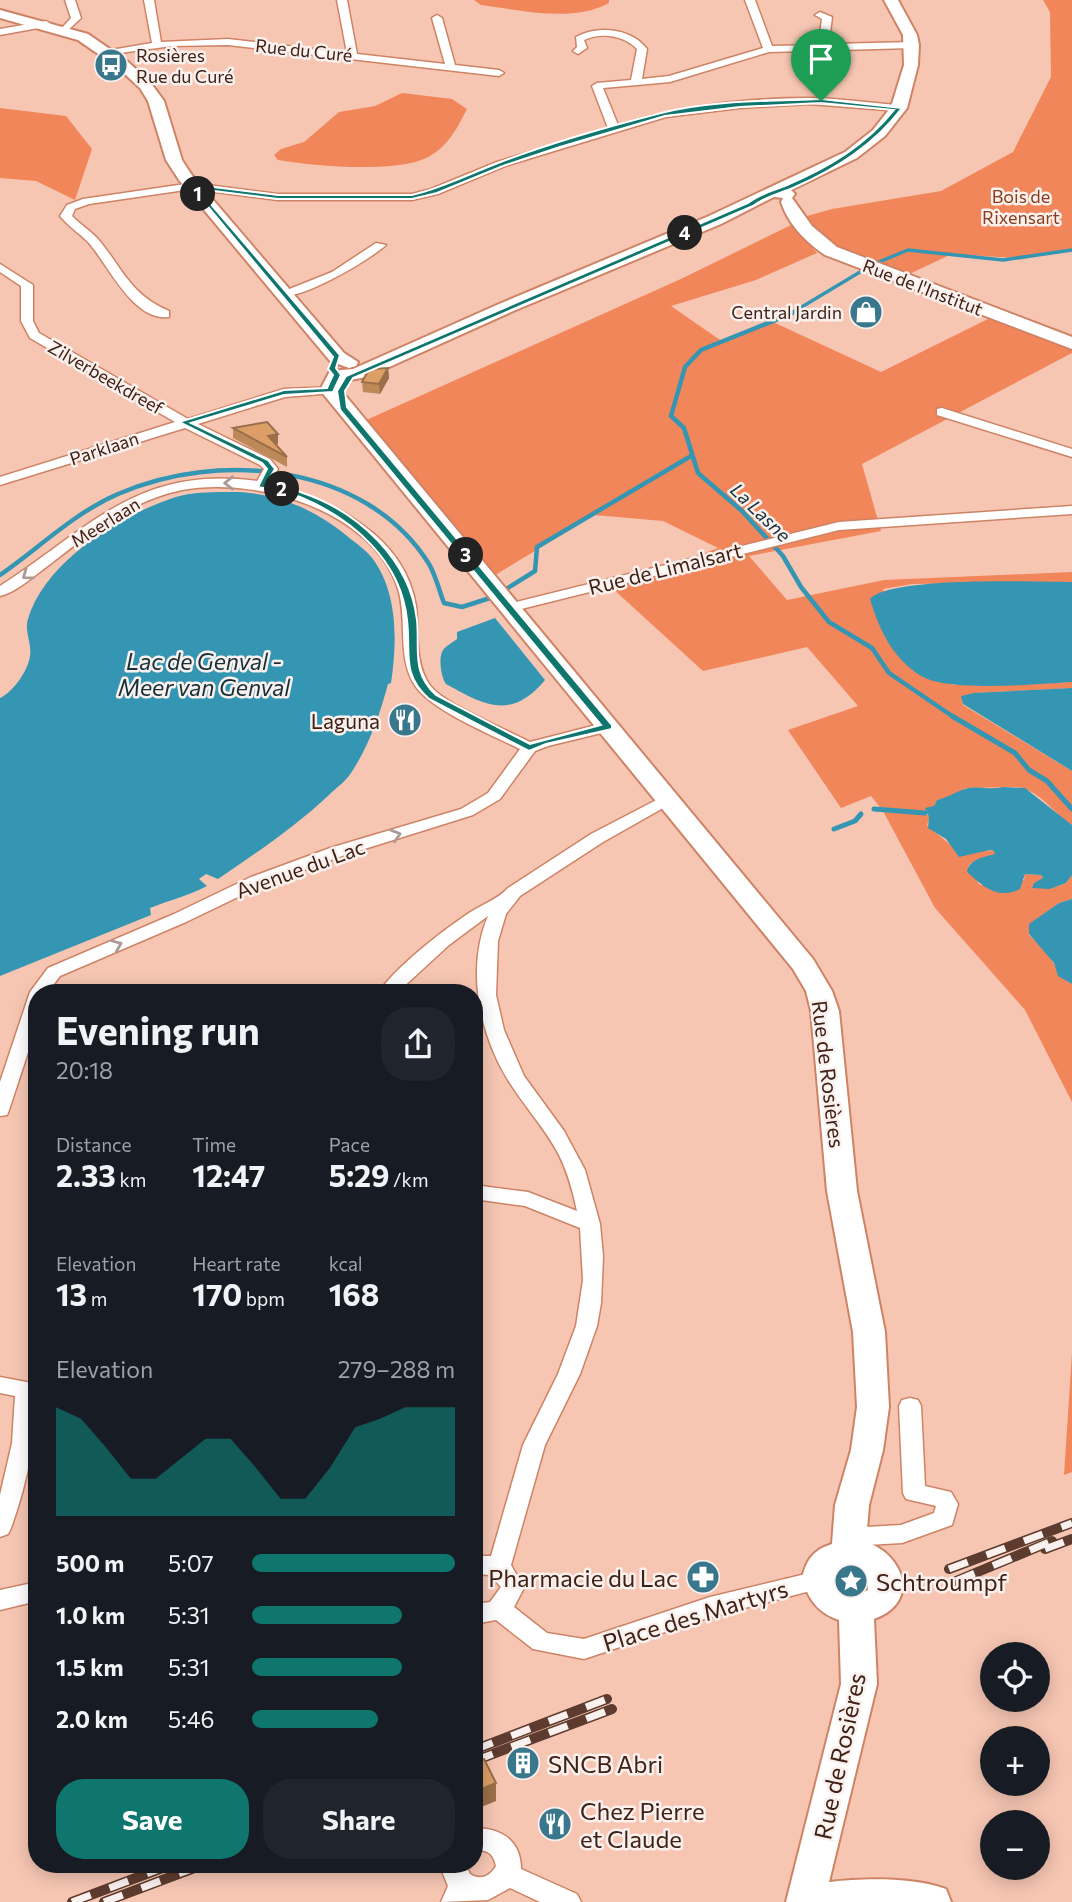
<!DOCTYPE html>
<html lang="en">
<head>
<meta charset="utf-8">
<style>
	:root { --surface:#171b24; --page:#20242c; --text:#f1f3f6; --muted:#9ea1a6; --accent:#0f766e }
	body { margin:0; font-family:Commissioner,sans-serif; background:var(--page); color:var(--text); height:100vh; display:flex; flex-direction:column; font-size:26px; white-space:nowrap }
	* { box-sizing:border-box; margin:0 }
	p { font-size:23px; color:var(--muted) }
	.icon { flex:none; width:38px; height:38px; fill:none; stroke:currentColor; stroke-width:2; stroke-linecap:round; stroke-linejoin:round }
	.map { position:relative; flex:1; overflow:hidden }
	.sheet { position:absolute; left:28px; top:984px; width:455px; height:889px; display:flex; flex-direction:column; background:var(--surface); border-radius:28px; box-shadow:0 4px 18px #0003 }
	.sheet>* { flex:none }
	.controls { position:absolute; left:980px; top:1642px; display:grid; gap:14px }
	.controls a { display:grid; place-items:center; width:70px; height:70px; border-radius:50%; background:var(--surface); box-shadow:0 4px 18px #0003; font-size:35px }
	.pin { position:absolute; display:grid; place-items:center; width:60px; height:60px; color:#fff; margin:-72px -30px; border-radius:50% 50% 50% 0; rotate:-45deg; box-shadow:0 0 7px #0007 }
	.pin .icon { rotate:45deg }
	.km { position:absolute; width:35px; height:35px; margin:-18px; border-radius:50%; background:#222; color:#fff; font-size:19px; line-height:35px; text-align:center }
	.round { display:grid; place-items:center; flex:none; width:74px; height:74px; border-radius:28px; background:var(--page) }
	.summary { display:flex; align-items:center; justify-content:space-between; height:119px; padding:0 28px }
	h1 { font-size:38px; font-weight:700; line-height:52px }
	.metrics { display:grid; grid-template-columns:repeat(3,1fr); gap:10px; height:119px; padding:7px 28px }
	.metrics div { display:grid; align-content:center }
	.metrics b { font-size:30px; font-weight:700 }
	.metrics small { font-size:19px; font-weight:400 }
	.metrics p { font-size:19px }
	.chart { height:196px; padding:14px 28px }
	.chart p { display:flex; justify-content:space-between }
	.chart svg { width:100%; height:126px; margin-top:7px; fill:var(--accent); opacity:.7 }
	.button { display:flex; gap:14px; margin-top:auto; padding:14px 28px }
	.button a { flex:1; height:80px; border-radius:28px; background:var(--accent); color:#fff; font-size:28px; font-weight:700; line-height:80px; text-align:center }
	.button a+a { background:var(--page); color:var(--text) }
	ul { padding:0 28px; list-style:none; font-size:23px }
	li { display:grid; grid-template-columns:112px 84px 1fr; align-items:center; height:52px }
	li i { height:18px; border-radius:9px; background:var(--accent) }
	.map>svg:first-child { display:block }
	.green { fill:#f1865a }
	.water { fill:#3596b4 }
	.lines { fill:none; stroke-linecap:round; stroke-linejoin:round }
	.stream-far2 { stroke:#3596b4; stroke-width:3.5 }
	.stream-far1 { stroke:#3596b4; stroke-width:4.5 }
	.stream { stroke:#3596b4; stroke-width:5 }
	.street-casing { stroke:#ce8365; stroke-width:3 }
	.secondary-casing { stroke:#ce8365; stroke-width:4 }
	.street { fill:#fff; fill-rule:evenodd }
	.secondary { fill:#fff; fill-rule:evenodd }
	.rail-casing { stroke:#5d3b2e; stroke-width:10 }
	.rail { stroke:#faf1ee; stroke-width:7; stroke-dasharray:20; stroke-linecap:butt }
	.wall { fill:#be8959 }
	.shaded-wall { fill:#9b6f49 }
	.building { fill:#dd9f68; stroke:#9b6f49; stroke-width:2 }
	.oneway { stroke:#a99b96 }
	.route { fill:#0f766e; stroke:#fff; stroke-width:2; fill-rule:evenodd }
	.labels { text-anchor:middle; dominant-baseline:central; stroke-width:5; stroke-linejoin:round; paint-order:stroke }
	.far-street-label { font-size:18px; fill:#3f2115; stroke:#faf1ee }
	.far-poi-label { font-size:18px; fill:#3f2115; stroke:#faf1ee; text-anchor:start }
	.far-park-label { font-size:18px; fill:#8b3d19; stroke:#faf1ee }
	.far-water-label { font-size:19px; font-style:italic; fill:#14313a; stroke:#faf1ee }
	.street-label { font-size:21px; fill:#3f2115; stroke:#faf1ee }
	.poi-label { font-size:21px; fill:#3f2115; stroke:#faf1ee; text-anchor:end }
	.water-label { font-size:23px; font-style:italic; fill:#14313a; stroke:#faf1ee }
	.near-poi-label { font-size:24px; fill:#3f2115; stroke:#faf1ee; text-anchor:start }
	.near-street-label { font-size:24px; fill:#3f2115; stroke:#faf1ee }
</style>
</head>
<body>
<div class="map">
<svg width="1072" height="1902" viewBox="0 0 1072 1902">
	<rect width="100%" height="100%" fill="#f7c6b3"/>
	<g class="green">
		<path d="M474,0H609V3C573,23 521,10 481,5Z"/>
		<path d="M1043,0H1072V249L1015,258L952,254L905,276L831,246L804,217L832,209L941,191L1013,152L1051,77L1050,12Z"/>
		<path d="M402,93L452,99L467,109C458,127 448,146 430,156C401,174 312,166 278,160L274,155L281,149L304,142L339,112L375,106Z"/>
		<path d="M0,108L66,116L92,149L75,200L36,181L0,178Z"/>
		<path d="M793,224L817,253L756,280L671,306L723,342L773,322L881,372L996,315L1072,349V353L862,464L881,531L749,556L787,600L884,580L1072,572V582L913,584L883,589L923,677L955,685L1072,682V688L975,693L962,697L963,705L1072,771V825C1054,814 1040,790 1017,787L966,788L953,796L937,800L934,806L925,813L930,817L927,825L953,847L994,851L996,854L971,863L968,867L980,885L1024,880L1025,874L1041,875L1043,879L1039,882L1050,889L1066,883L1072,875V899L1059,903L1029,925V935C1036,942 1043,949 1050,958C1058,969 1059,977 1072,984V1102L1025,1010L935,908L883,811L871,796L841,808L788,730L858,706L807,647L703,671L612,588L718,548L663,521L594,515L492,577L353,426L683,278Z"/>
		<path d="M1072,1353V1472L1064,1475Z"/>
		<path d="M844,1569C855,1568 864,1570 867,1581L865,1589L856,1594L841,1590L836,1578Z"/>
	</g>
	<g class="water">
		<path d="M240,492C284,495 319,512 352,540C360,546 370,554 375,562C398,596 397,644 391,683L388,684C380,714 369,746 351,773C346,781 336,788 329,795C295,827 256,853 218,879L206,874L199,879L207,886C188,896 170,900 150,908L151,915L0,976V698C13,692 28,671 30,656C32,644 24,630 28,619C45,561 122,514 176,497C196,491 220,492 240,492Z"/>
		<path d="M1072,582V682C1037,684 951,692 923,677C893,660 879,629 870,599C891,576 1036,582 1072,582Z"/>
		<path d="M495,618L545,680C512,720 485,706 446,684C441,677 438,658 443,650C446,646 453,642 457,639V632Z"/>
		<path d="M1072,688V771L963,704L961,696L974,693Z"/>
		<path d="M1003,787L1025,788L1072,825V875L1066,883L1050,889L1032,888L1034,883L1043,878L1041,875L1025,874L1020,889C997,900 984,887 967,872C969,859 984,857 995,854L994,851L990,850L959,857L946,839L928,828L929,817L925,808L934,806L937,800C949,797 957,791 968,788C980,786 991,790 1003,787Z"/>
		<path d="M1072,899V984L1058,976L1054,963L1029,934V924L1059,903Z"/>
	</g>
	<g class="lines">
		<g class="stream-far2">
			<path d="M874,264L908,250L1003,260L1072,250"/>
			<path d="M790,314L865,269"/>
		</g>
		<g class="stream-far1">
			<path d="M793,313L701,350L685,367L671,416L684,428L698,473L742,511L783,556L801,587L829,622L872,648L889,673L955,718"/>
			<path d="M0,575C39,548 74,513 118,494C218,450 366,463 429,564C436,576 439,590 444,603L462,607L490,598"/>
			<path d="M503,591L535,571L537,547L691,456"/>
		</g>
		<g class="stream">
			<path d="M952,716L1015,753L1029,770L1047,781L1072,809"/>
			<path d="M874,809L925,813"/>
			<path d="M834,829L855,821L861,814"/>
		</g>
		<defs>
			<g id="street">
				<path d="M65,0H75L81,18L65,33L60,30L71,18Z"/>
				<path d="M144,0H154L161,42L228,39L347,53L337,0H347L357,54L445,64L432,18L437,15L442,18L455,65L499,70L504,73L499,76L228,45L172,46L105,55V51L152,43Z"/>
				<path d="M745,0H755L772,46L823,45L820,33L822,19L815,15L820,12L832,17L830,33L833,44L912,42L917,45L912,48L769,52L670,82L603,88L618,125C679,107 744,98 808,98C838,98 869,103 899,105L904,108L899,111L809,104L740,108L666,117L505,166L438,194L412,200H278L192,189L89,204L75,209L72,216C80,224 89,230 97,238C123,268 129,294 169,311V317C133,322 108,264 88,242C79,233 68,226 60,216L67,205L83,199L192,183L278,194H412L431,189L497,162L608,128L592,86L597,83L631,80L637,49C624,35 601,32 584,40L587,48L578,54L573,51L577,47L576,37C598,25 631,28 647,49L642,79L669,76L763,48Z"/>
				<path d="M46,21L51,24L49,26L0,35V29Z"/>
				<path d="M376,243L386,245C371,259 293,306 277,294L332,272Z"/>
				<path d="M0,264L33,285V321L39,333L188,419L284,389L334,387V393L285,397L198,424L270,459L278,469L269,483C330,499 405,535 416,606C419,631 414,661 429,684C441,703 507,730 530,742L608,722L616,727L614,730L548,746L535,751L500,799L473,815L342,856L263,885L186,922L60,976L48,992H37V1025L9,1110L7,1115L0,1116V1082L30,992L48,968L174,914L251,877L330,848L461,809L488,793L520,749C492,735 433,711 416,687C396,659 408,620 398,589C373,510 255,476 182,490C130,501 90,533 49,565C35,575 17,592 0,596V586C90,528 138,465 257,481L264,469L260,465L185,428L0,485V477L175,422L30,338L21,321V286L0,272Z"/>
				<path d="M942,408L1072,449V457L937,415V409Z"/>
				<path d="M1072,506V514L839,530L509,612L502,608L504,605L839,522Z"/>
				<path d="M666,795L674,800L672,803L603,842L520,896L506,914L498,941L496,995L504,1030L524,1076L564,1131L585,1170L600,1224L603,1256L601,1303L597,1326L580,1374L545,1445L511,1565L524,1588L514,1607L547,1633L584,1639L710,1597L818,1571L826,1573L829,1580L826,1587L818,1589L710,1617L584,1659L533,1649L496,1620L474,1624V1604L490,1602L501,1587L490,1575L474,1574V1556H491L523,1445L558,1374L576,1326L583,1280L580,1228L525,1206L474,1199V1185L528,1192L577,1211C573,1192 568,1173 559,1155C545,1128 524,1106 508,1080C479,1033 466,968 488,916L449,945L398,992H379C396,967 441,932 466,915C480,905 497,900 508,888L591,834Z"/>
				<path d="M0,1377L37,1384C37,1434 28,1481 11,1528L8,1534L0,1537V1495L12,1443L15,1396L0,1393Z"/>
				<path d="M910,1398L918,1400L921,1406L925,1486L951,1492L958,1504L952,1525L902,1543L849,1546L841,1543L838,1537L841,1531L849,1528L901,1525L934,1513L936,1506L906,1499L903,1493L899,1406L902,1400Z"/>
				<path d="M37,1582V1601L0,1610V1590Z"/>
				<path d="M474,1828C501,1828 521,1840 521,1869L577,1894L581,1902H540L510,1888L488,1900L441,1902L448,1886L439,1864H465L470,1874C481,1881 490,1876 496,1866C493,1853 488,1850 474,1850Z"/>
			</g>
			<g id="secondary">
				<path d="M884,0H898L917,35L919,45L918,65L907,108L885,136L857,158L791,190L795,194L792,198L812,226L837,247L1072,337V349L825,255C806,242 788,224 781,202L783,198L774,197L721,224L511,312L367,377L344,381L340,389L813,959L832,991L839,1011L857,1191L885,1332L889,1407L883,1450L869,1505L866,1542C905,1555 920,1603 874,1619L877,1684L829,1882C863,1878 914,1877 946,1889L951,1902H786L841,1684L839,1620C818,1613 809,1600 802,1579C806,1560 813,1550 832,1544L835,1505L851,1450L857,1407L853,1332L827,1191L811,1011L806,991L793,969L320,390L330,371L353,369L499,304L709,216L845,152L873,130L891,107L904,65L903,35ZM848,1567H856L866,1574L868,1590L857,1595C846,1593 835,1587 837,1574Z"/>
				<path d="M0,10L88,34L127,61L150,82L164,101L182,160L191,174L344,353L358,362L356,366L349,368L330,361L179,180L166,160L148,101L140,88L117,67L78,40L0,18Z"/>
			</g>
		</defs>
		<use href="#street" class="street-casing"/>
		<use href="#secondary" class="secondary-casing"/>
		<use href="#street" class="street"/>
		<use href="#secondary" class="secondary"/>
		<defs>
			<g id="rail">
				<path d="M1045,1549L1072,1539"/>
				<path d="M949,1569L1072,1523"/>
				<path d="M956,1581L1052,1541"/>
				<path d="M474,1750L607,1699"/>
				<path d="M474,1761L612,1709"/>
				<path d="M72,1902L173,1864"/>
				<path d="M104,1902L205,1864"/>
			</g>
		</defs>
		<use href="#rail" class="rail-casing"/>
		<use href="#rail" class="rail"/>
	</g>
	<g class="wall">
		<path d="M388,368L389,378L380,394L363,392L362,382Z"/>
		<path d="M233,428L278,434V444L276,445L287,457V467L233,438Z"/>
	</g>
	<g class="shaded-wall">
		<path d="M388,368L389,378L380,394L379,384Z"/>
		<path d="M278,434V444L269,446L268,436Z"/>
		<path d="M496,1783V1801L474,1810V1792Z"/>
	</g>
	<g class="building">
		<path d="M388,368L379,384L362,382L369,369Z"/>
		<path d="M267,422L278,434L268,436L287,457L233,428Z"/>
		<path d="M484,1759L496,1783L474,1792V1763Z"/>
	</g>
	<defs><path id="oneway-chevron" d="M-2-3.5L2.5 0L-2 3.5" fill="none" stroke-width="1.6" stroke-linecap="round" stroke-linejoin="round" transform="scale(1.75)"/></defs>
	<g class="oneway">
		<use href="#oneway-chevron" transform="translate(229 483) rotate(179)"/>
		<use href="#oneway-chevron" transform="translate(27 575) rotate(144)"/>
		<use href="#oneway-chevron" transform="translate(396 835) rotate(-17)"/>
		<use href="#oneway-chevron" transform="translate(117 945) rotate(-23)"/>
	</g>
	<path class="route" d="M821,99L902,108C874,145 836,169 793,188C778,194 766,196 753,206L353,378L345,391L347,407L612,725V729L546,744L529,751L429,699C401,674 411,654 407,620C401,561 353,519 300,497C287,492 271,490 258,487L267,469L262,463L179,422L284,390L327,388L333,375L328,369L333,357L189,184L278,195H412C442,188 469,174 498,163C550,143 606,127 661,113C710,100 770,101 821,99ZM821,103L894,110C866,145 829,167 787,185C773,191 761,193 748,203L346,376L337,391L340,410L601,725L530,744L436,695C411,672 420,650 417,620C410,560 359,512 303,493C291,488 278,487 266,484L275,469L268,460L191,423L284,395L333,392L341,375L336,368L340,355L198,189L278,199H412L437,193L503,166L560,147L665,116L740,107Z"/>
	<defs>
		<symbol id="bus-disc" viewBox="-11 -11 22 22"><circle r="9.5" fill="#39778c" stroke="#faf1ee"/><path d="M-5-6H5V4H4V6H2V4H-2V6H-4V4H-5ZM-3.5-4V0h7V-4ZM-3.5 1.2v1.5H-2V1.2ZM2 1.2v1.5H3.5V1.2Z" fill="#fff"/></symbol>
		<symbol id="shop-disc" viewBox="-11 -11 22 22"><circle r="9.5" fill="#39778c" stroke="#faf1ee"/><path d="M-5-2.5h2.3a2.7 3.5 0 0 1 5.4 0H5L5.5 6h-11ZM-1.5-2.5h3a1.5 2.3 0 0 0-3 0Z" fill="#fff"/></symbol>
		<symbol id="restaurant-disc" viewBox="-11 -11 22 22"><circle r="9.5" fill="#39778c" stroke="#faf1ee"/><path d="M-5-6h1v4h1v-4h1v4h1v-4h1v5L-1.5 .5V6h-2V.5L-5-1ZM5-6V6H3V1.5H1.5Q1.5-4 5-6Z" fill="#fff"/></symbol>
		<symbol id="pharmacy-disc" viewBox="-11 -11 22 22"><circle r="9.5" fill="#39778c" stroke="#faf1ee"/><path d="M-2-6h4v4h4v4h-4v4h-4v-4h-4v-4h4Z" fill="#fff"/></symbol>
		<symbol id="sight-disc" viewBox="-11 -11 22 22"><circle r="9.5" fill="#39778c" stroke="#faf1ee"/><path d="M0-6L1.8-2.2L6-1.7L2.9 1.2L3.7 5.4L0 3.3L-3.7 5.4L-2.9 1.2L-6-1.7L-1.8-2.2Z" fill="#fff"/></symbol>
		<symbol id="building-disc" viewBox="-11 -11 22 22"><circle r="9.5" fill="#39778c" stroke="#faf1ee"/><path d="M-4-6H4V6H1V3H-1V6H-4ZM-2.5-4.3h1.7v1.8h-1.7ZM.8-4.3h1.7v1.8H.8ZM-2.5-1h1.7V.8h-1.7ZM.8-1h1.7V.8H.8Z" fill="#fff"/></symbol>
	</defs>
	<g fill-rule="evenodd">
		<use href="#bus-disc" x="92" y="46" width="38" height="38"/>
		<use href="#shop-disc" x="847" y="293" width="38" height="38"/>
		<use href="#restaurant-disc" x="386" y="701" width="38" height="38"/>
		<use href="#pharmacy-disc" x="684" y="1558" width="38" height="38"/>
		<use href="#sight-disc" x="832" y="1562" width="38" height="38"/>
		<use href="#building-disc" x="504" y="1744" width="38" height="38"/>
		<use href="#restaurant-disc" x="536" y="1805" width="38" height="38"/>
	</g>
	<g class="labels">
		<g class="far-street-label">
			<text transform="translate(304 50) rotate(6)">Rue du Curé</text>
			<text transform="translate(923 287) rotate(21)">Rue de l'Institut</text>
			<text transform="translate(106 377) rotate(30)">Zilverbeekdreef</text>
			<text transform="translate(104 448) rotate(-18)">Parklaan</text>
			<text transform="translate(105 522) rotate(-32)">Meerlaan</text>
		</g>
		<g class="far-poi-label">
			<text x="136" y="55">Rosières<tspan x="136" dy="21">Rue du Curé</tspan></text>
			<text x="842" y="312" text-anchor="end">Central Jardin</text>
		</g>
		<g class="far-park-label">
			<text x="1021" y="196">Bois de<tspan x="1021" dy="21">Rixensart</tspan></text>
		</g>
		<g class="far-water-label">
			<text transform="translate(761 512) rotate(44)">La Lasne</text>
		</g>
		<g class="street-label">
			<text transform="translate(665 568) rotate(-14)">Rue de Limalsart</text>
			<text transform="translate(300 868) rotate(-20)">Avenue du Lac</text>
			<text transform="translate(829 1074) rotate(83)">Rue de Rosières</text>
		</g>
		<g class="poi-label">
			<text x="380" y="720">Laguna</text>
		</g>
		<g class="water-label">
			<text x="204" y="661">Lac de Genval -<tspan x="204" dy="26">Meer van Genval</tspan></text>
		</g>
		<g class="near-poi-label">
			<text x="678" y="1577" text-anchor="end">Pharmacie du Lac</text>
			<text x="876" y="1581">Schtroumpf</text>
			<text x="548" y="1763">SNCB Abri</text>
			<text x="580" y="1810">Chez Pierre<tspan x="580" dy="28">et Claude</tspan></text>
		</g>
		<g class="near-street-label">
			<text transform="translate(695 1615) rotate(-17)">Place des Martyrs</text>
			<text transform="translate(839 1756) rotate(-78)">Rue de Rosières</text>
		</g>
	</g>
</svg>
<div class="controls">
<a><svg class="icon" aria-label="locate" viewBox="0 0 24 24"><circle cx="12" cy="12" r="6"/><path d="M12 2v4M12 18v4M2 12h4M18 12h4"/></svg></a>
<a>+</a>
<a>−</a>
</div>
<div class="pin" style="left:821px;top:101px;background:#1e9e55"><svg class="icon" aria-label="arrive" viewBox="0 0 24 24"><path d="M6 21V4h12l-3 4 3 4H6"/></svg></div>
<b class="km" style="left:198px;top:194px">1</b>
<b class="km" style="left:282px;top:489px">2</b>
<b class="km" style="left:466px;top:555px">3</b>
<b class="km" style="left:685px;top:233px">4</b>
<section class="sheet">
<div class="summary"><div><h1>Evening run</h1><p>20:18</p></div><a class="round"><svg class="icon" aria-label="share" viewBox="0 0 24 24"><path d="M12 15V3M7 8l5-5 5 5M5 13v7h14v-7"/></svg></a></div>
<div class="metrics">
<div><p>Distance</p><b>2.33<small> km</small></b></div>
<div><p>Time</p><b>12:47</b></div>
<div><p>Pace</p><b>5:29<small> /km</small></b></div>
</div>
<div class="metrics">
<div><p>Elevation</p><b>13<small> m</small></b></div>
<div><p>Heart rate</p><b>170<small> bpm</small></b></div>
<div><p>kcal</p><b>168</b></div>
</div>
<div class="chart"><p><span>Elevation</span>279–288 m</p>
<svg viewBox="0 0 160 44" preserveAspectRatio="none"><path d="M0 44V6L10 10L20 20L30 31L40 31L50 24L60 17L70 17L80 27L90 38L100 38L110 27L120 13L130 10L140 6L150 6L160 6V44z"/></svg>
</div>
<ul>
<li><b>500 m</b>5:07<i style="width:100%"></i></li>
<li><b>1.0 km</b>5:31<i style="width:74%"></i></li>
<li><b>1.5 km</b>5:31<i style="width:74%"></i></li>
<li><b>2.0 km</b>5:46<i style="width:62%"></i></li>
</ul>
<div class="button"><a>Save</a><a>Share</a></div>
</section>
</div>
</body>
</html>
